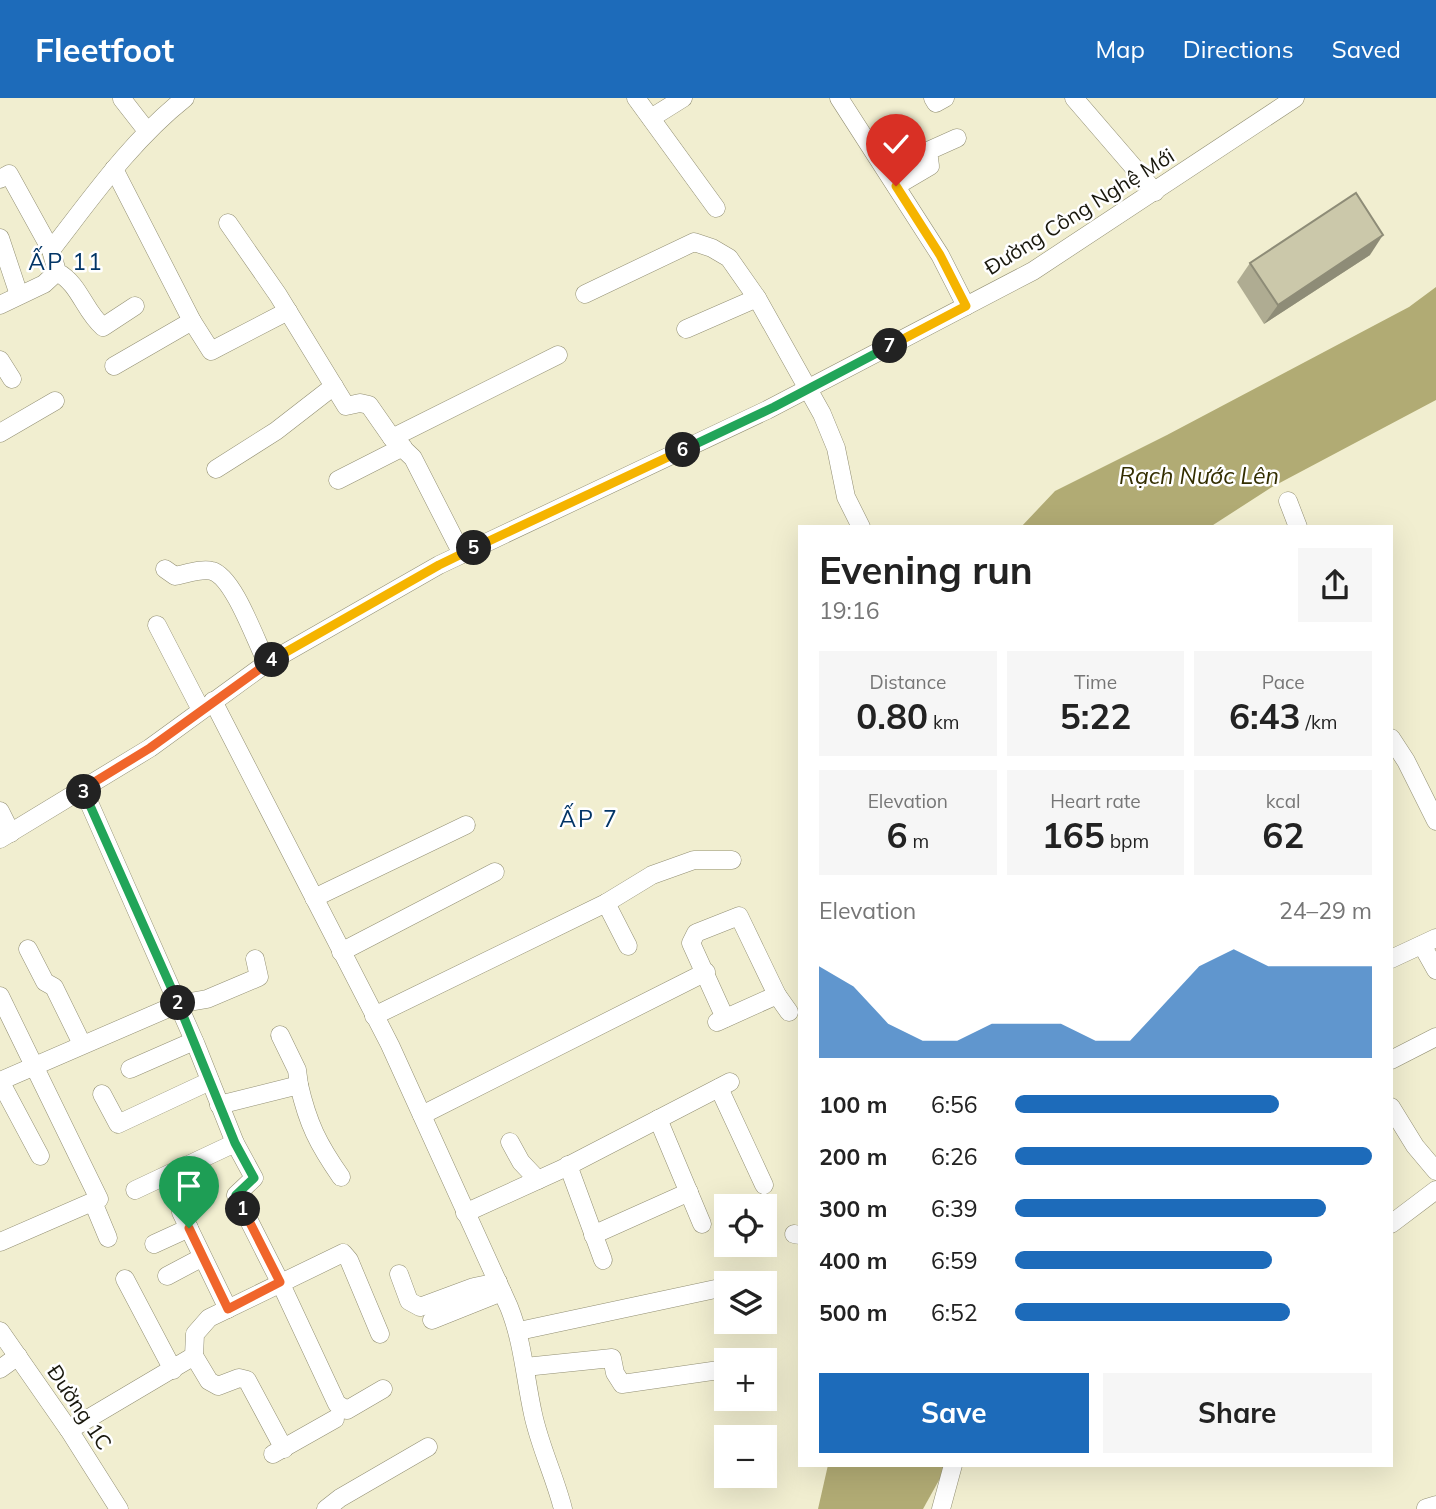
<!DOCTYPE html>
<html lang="en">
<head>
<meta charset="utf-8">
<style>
	:root { --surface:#fff; --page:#f6f6f6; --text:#222; --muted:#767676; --accent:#1d6bba }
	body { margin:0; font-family:Mulish,sans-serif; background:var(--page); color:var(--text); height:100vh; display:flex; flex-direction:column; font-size:26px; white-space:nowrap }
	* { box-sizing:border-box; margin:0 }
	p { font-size:23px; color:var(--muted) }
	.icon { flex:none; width:38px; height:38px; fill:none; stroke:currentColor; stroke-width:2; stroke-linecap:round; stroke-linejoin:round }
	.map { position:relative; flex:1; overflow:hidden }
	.side { position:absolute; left:798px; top:427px; width:595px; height:942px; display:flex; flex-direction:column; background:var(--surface); border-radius:0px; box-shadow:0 7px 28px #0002 }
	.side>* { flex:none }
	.controls { position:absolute; left:714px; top:1096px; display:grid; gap:14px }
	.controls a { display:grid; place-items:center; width:63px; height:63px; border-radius:0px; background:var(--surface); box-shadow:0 7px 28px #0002; font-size:35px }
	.pin { position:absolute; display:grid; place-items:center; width:60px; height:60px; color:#fff; margin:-72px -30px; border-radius:50% 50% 50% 0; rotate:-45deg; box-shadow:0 0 7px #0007 }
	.pin .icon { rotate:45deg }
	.km { position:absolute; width:35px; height:35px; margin:-18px; border-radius:50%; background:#222; color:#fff; font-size:19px; line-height:35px; text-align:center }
	.round { display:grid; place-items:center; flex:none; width:74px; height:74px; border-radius:0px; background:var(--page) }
	.summary { display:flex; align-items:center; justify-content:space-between; height:119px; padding:0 21px }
	h1 { font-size:38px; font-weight:700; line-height:52px }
	.stats { display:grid; grid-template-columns:repeat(3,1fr); gap:10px; height:119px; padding:7px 21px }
	.stats div { display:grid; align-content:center; border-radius:0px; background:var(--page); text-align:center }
	.stats b { font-size:35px; font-weight:700 }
	.stats small { font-size:19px; font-weight:400 }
	.stats p { font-size:19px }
	.chart { height:196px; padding:14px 21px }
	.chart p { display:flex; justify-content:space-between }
	.chart svg { width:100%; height:126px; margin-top:7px; fill:var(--accent); opacity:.7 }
	.button { display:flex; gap:14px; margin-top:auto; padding:14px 21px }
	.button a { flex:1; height:80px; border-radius:0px; background:var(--accent); color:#fff; font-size:28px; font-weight:700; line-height:80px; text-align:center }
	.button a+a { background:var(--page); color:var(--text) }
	ul { padding:0 21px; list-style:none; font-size:23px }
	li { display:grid; grid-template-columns:112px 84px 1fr; align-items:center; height:52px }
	li i { height:18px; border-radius:9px; background:var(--accent) }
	header { display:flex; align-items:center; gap:42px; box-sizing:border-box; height:98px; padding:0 35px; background:var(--accent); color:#fff }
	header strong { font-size:33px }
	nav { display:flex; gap:38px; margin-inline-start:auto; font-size:24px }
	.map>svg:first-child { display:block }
	.water { fill:#b1ab74 }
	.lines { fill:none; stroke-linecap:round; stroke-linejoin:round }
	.minor-casing { stroke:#928f73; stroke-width:19 }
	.minor { stroke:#fff; stroke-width:18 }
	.wall { fill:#afac92 }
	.shaded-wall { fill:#8e8c77 }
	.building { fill:#cbc8aa; stroke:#8e8c77; stroke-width:2 }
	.split-1-casing { stroke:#fff; stroke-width:14 }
	.split-2-casing { stroke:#fff; stroke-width:14 }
	.split-3-casing { stroke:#fff; stroke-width:14 }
	.split-4-casing { stroke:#fff; stroke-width:14 }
	.split-5-casing { stroke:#fff; stroke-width:14 }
	.split-6-casing { stroke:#fff; stroke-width:14 }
	.split-7-casing { stroke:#fff; stroke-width:14 }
	.split-8-casing { stroke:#fff; stroke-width:14 }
	.split-1 { stroke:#f0652b; stroke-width:9 }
	.split-2 { stroke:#22a559; stroke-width:9 }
	.split-3 { stroke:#22a559; stroke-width:9 }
	.split-4 { stroke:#f0652b; stroke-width:9 }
	.split-5 { stroke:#f5b400; stroke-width:9 }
	.split-6 { stroke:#f5b400; stroke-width:9 }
	.split-7 { stroke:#22a559; stroke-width:9 }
	.split-8 { stroke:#f5b400; stroke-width:9 }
	.labels { text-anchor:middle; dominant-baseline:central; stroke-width:5; stroke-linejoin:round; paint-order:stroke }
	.street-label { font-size:21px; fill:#18170c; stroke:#fff }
	.neighbourhood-label { font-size:23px; letter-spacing:2px; fill:#023566; stroke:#fff }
	.water-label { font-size:23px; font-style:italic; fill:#332e00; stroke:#fff }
</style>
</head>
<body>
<header>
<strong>Fleetfoot</strong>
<nav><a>Map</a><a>Directions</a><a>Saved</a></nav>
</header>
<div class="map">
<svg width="1436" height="1411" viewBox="0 0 1436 1411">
	<rect width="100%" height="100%" fill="#f1eed0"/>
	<g class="water">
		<path d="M1436,189V302L1272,389L1210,429H1021L1055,393L1167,337L1409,209Z"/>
		<path d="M828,1367H945L943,1375L923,1411H818Z"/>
	</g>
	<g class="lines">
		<defs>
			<g id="minor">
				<path d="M636,0L716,110"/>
				<path d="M839,0L940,157L966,208"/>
				<path d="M933,0L936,5L945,0"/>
				<path d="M1074,0L1155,94"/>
				<path d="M122,1L147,33"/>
				<path d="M651,20L683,0"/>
				<path d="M114,71L192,223L211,253L288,213"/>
				<path d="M0,81L9,76L51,152L57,174C80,186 84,213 103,229L135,208"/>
				<path d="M896,88L930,68L928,53L957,40"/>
				<path d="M228,125L278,197L346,308L360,305L369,307L392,340L413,360L462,456"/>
				<path d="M0,140L19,197"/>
				<path d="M51,152C93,98 131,43 185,0"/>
				<path d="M585,196L694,144L712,150L729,160L757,200L822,316L836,350L846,399L861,429"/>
				<path d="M0,207L44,186L57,174"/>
				<path d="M686,231L757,200"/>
				<path d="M0,262L12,281"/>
				<path d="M114,268L192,223"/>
				<path d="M0,335L55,303"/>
				<path d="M392,340L558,257"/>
				<path d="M216,371L276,333L334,288"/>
				<path d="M338,382L403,349"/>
				<path d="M1288,403L1298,429"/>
				<path d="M165,471L175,478C186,476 202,470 212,473C234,479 256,544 267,565"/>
				<path d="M157,527L201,612"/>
				<path d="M213,603L390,947L509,1209C523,1244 525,1280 533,1316C540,1349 555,1379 563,1411"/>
				<path d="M1391,640L1406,663L1436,723"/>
				<path d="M83,691L196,947L235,1045L254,1080L236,1097L280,1184L337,1306L347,1312L383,1291"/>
				<path d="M0,713L11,735"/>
				<path d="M0,741L150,650L264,567L439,467L767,312L1033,173L1295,0"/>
				<path d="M314,800L466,727"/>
				<path d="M606,805L628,848"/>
				<path d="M1422,847L1436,872"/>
				<path d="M28,851L45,884L54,889L82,946"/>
				<path d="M341,854L495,774"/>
				<path d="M1391,861L1436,840"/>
				<path d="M0,898L99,1101L0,1144"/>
				<path d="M374,918L606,805L652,777L694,762H732"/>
				<path d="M725,920L691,845L696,835L739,818L777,897L789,914"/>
				<path d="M717,924L777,897"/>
				<path d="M280,937L297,972L299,987"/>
				<path d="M1391,962L1436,939"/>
				<path d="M130,971L194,943"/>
				<path d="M0,983L178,906L207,901L259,879L255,861"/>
				<path d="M0,983L40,1058"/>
				<path d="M719,990L764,1087"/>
				<path d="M102,996L118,1026L210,983"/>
				<path d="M219,1007L299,987C308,1026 318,1046 341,1079"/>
				<path d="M1391,1009L1415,1048L1436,1073"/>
				<path d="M422,1017L706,874"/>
				<path d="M658,1021L702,1126"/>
				<path d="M510,1044L521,1064L538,1082"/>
				<path d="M568,1067L603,1162"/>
				<path d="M135,1092L235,1045"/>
				<path d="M93,1104L108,1140"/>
				<path d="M181,1114L228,1211"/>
				<path d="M465,1115L562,1071L730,984"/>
				<path d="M1391,1126L1436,1092"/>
				<path d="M794,1136L800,1137"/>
				<path d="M593,1137L689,1094"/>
				<path d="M154,1146L189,1130"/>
				<path d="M399,1176L409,1203L420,1209L474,1189L498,1184"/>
				<path d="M167,1178L201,1160"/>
				<path d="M125,1181L173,1272"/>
				<path d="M432,1222L502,1194"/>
				<path d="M0,1233L69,1332L119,1411"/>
				<path d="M519,1233L720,1190"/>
				<path d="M194,1258L209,1283L218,1288L239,1280L247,1282L284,1351"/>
				<path d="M525,1269L612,1260L615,1275L622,1286L726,1271"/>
				<path d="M0,1271L18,1258"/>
				<path d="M69,1332L194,1258L195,1236L209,1220L343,1155L349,1162L380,1236"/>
				<path d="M273,1356L335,1321"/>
				<path d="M1426,1410L1436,1407"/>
				<path d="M326,1411L340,1400L428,1349"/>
				<path d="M941,1411L953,1367"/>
			</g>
		</defs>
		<use href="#minor" class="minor-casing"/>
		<use href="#minor" class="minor"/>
	</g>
	<path class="wall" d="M1370,157L1264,226L1237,184L1250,165Z"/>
	<path class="shaded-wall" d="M1383,137L1370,157L1264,226L1278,207Z"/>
	<path class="building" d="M1356,95L1383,137L1278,207L1250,165Z"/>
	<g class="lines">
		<defs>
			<path id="split-1" d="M189,1130L228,1211L280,1184L243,1111"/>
			<path id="split-2" d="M178,905L235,1045L254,1080L236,1097L243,1111"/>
			<path id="split-3" d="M84,694L178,905"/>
			<path id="split-4" d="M84,694L83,691L150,650L272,562"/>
			<path id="split-5" d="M272,562L439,467L474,450"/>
			<path id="split-6" d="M474,450L683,352"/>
			<path id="split-7" d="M683,352L774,309L890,248"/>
			<path id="split-8" d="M890,248L966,208L940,157L896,88"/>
		</defs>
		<use href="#split-1" class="split-1-casing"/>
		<use href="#split-2" class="split-2-casing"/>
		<use href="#split-3" class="split-3-casing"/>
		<use href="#split-4" class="split-4-casing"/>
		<use href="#split-5" class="split-5-casing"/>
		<use href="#split-6" class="split-6-casing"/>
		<use href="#split-7" class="split-7-casing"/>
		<use href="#split-8" class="split-8-casing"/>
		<use href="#split-1" class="split-1"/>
		<use href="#split-2" class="split-2"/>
		<use href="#split-3" class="split-3"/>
		<use href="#split-4" class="split-4"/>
		<use href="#split-5" class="split-5"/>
		<use href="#split-6" class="split-6"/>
		<use href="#split-7" class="split-7"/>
		<use href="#split-8" class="split-8"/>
	</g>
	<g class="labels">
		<g class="street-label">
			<text transform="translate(1079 113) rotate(-32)">Đường Công Nghệ Mới</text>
			<text transform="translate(80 1309) rotate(56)">Đường 1C</text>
		</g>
		<g class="neighbourhood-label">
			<text x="66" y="163">ẤP 11</text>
			<text x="589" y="720">ẤP 7</text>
		</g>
		<g class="water-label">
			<text x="1199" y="377">Rạch Nước Lên</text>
		</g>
	</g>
</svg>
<div class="controls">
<a><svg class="icon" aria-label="locate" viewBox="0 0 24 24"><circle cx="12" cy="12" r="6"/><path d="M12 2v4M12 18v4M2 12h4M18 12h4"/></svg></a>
<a><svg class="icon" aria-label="layers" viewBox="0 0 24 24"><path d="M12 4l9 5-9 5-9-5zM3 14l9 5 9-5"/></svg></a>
<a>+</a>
<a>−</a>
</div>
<div class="pin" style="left:189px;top:1130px;background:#1e9e55"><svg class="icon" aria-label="arrive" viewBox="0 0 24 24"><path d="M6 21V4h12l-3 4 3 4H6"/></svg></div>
<div class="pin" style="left:896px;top:88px;background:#d93025"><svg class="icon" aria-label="check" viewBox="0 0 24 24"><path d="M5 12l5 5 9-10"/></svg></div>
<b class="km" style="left:243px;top:1111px">1</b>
<b class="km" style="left:178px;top:905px">2</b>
<b class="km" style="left:84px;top:694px">3</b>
<b class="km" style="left:272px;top:562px">4</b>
<b class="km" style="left:474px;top:450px">5</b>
<b class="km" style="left:683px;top:352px">6</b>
<b class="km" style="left:890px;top:248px">7</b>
<section class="side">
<div class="summary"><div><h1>Evening run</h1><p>19:16</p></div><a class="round"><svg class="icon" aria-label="share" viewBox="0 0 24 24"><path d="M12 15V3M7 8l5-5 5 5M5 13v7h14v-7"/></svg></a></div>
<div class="stats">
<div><p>Distance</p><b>0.80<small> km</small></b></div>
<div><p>Time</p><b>5:22</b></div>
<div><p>Pace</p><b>6:43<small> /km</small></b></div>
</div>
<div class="stats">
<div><p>Elevation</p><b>6<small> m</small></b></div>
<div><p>Heart rate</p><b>165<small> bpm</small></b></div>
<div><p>kcal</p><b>62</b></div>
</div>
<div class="chart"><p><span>Elevation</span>24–29 m</p>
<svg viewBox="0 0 160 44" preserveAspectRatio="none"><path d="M0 44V12L10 19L20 32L30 38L40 38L50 32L60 32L70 32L80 38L90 38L100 25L110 12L120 6L130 12L140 12L150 12L160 12V44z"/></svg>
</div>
<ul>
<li><b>100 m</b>6:56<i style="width:74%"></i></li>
<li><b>200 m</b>6:26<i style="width:100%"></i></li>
<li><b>300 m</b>6:39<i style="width:87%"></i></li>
<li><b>400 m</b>6:59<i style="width:72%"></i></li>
<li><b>500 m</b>6:52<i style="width:77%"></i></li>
</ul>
<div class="button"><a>Save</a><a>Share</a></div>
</section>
</div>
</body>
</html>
